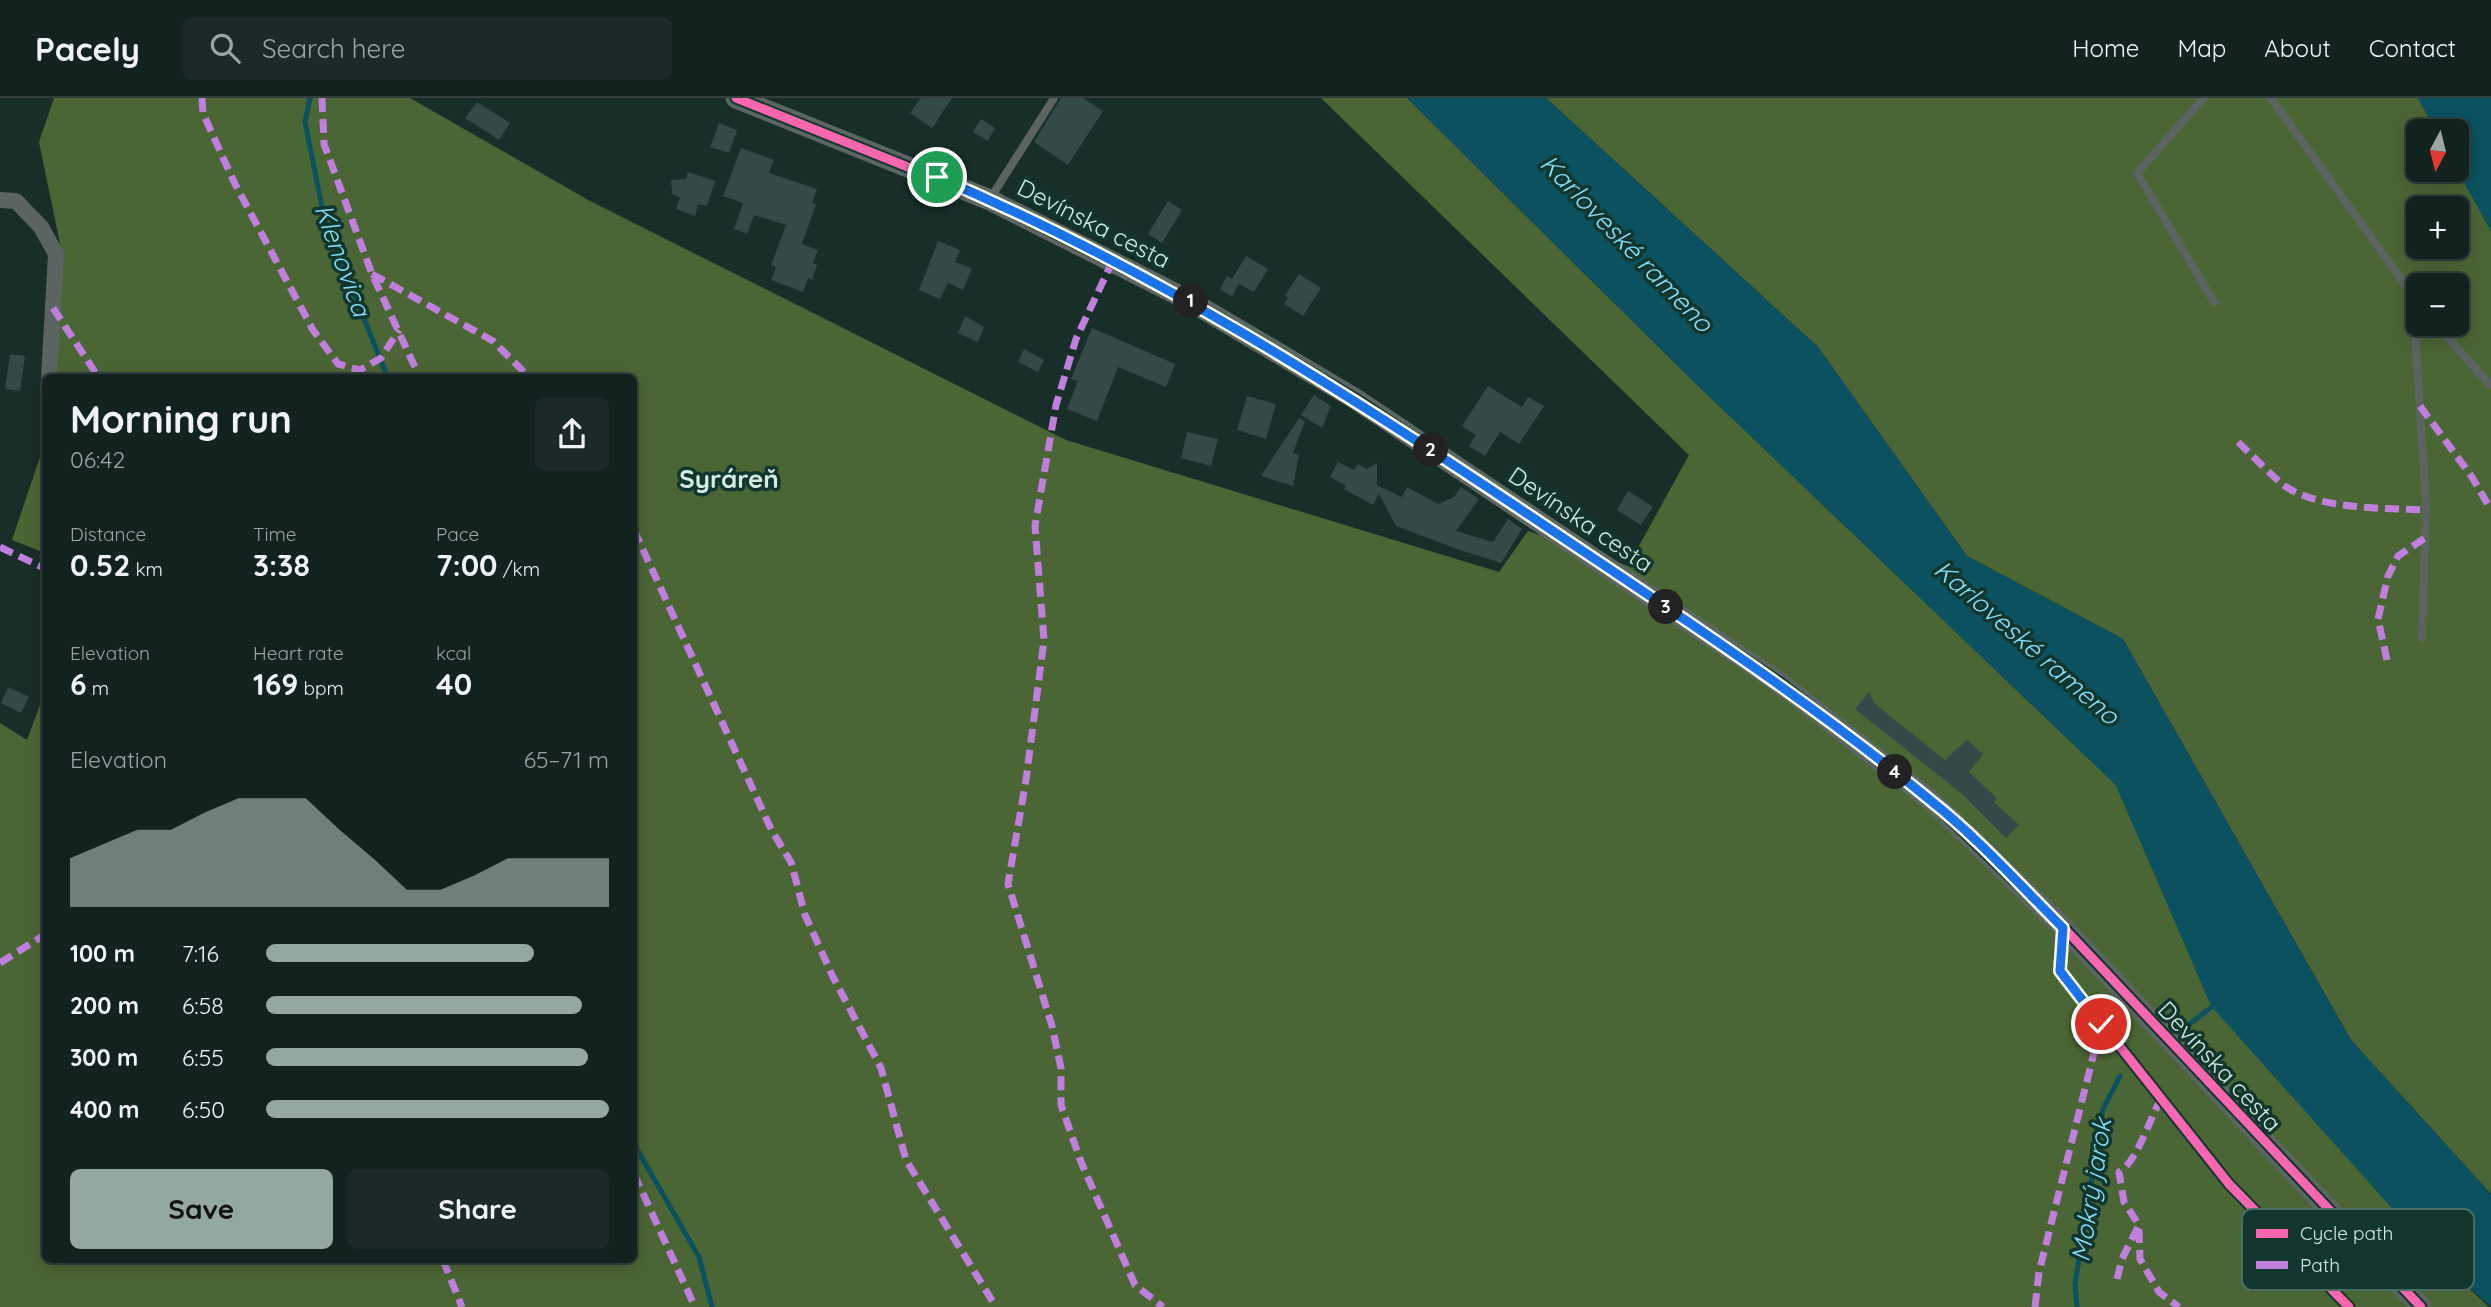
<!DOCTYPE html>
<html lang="en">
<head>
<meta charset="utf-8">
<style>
	:root { --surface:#12221f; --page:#1b2a28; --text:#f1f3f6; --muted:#9ca4a4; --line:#313f3d; --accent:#94a8a3 }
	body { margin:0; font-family:Quicksand,sans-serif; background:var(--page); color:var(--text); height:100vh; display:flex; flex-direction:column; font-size:26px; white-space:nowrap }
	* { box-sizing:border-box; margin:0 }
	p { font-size:23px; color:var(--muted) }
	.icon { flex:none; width:38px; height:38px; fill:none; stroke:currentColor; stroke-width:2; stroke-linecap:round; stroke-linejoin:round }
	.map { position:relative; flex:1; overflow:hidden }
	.sheet { position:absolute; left:42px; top:276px; width:595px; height:889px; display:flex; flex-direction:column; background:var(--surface); border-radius:10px; box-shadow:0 4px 18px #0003,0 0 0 2px var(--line) }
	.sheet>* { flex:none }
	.needle { width:46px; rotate:187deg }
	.controls { position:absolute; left:2406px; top:21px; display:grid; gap:14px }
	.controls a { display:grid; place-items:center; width:63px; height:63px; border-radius:10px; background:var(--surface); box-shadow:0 4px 18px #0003,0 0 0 2px var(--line); font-size:35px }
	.pin { position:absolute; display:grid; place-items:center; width:60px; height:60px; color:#fff; margin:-30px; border:4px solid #fff; border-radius:50%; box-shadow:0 2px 7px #0007 }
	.km { position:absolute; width:35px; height:35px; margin:-18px; border-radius:50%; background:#222; color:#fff; font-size:19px; line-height:35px; text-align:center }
	.round { display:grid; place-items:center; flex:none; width:74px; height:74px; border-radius:10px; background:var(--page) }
	.overview { display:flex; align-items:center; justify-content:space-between; height:119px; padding:0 28px }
	h1 { font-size:38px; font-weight:800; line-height:52px }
	.stats { display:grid; grid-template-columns:repeat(3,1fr); gap:10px; height:119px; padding:7px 28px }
	.stats div { display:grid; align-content:center }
	.stats b { font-size:30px; font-weight:800 }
	.stats small { font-size:19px; font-weight:400 }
	.stats p { font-size:19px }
	.chart { height:196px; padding:14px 28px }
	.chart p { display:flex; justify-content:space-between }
	.chart svg { width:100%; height:126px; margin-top:7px; fill:var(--accent); opacity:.7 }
	.action { display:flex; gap:14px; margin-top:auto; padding:14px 28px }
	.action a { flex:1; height:80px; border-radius:10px; background:var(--accent); color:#111; font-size:28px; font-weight:800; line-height:80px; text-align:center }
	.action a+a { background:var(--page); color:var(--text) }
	ul { padding:0 28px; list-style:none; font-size:23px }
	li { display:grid; grid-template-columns:112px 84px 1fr; align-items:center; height:52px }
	li i { height:18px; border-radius:9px; background:var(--accent) }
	header { display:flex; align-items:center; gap:42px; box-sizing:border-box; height:98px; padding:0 35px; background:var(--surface); border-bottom:2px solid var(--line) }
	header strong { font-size:33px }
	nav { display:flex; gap:38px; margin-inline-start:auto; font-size:24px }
	.search { width:490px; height:63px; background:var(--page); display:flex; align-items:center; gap:18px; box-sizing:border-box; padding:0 24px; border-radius:10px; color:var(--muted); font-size:26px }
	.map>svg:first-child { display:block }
	.forest { fill:#4b6635; fill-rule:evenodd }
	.water { fill:#0b515f }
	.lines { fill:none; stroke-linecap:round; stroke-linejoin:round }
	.stream { stroke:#0b515f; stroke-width:5 }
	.building { fill:#334a48 }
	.lane { stroke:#5b6460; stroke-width:8 }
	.street { stroke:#5b6460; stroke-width:16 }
	.secondary { stroke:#5b6662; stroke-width:21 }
	.quiet { stroke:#c07fdc; stroke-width:7; stroke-dasharray:14 7; stroke-linecap:butt }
	.cycleway-casing { stroke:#10362d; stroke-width:13 }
	.cycleway { stroke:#f766af; stroke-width:9 }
	.route-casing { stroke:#fff; stroke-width:14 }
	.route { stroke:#1a73e8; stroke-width:9 }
	.labels { text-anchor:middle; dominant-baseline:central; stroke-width:7; stroke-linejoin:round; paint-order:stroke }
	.street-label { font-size:24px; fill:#d6eae4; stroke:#10362d }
	.water-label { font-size:26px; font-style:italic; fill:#82def8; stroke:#10362d }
	.neighbourhood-label { font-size:26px; font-weight:bold; fill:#d6eae4; stroke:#10362d }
	.key { fill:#10362d; stroke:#4b6c64; stroke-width:2 }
	.key-label { font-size:19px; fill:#d6eae4 }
</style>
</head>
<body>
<header>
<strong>Pacely</strong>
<div class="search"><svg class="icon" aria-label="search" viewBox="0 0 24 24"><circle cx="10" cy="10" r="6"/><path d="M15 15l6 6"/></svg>Search here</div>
<nav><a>Home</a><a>Map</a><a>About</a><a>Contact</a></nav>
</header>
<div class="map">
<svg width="2491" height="1209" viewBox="0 0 2491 1209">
	<rect width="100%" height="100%" fill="#182e29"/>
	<g class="forest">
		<path d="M54,0H410L590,103L1066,342L1499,474L1528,433L1628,468L1689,357L1321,0H1407L1690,280L2116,687L2212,908L2435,1158L2489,1209H0V625L27,642L45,593L46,1162H634V280H54L63,160L39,44Z"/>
		<path d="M1546,0H2418L2436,33H2418V72L2457,71L2491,133V1096L2351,942L2123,541L1967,458L1818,249ZM2418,110H2457V149H2418ZM2418,187H2457V226H2418Z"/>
		<path d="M45,344V455L12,442Z"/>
	</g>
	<g class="water">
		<path d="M1407,0H1546L1818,249L1967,458L2123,541L2351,942L2491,1096V1209L2435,1158L2211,908L2116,687L1690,280Z"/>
		<path d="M2418,0H2491V133L2457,71V33H2436Z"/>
	</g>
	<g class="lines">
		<g class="stream">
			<path d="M310,0L305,24L325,124L388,280"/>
			<path d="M2183,931L2217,905"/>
			<path d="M634,1046L699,1159L712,1209"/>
			<path d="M2077,1209L2075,1186L2103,1011L2120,978"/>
		</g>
	</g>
	<g class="building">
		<path d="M921,0H952L932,30L910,15Z"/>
		<path d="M1061,0H1083L1103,13L1068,67L1034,44Z"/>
		<path d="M477,4L510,25L499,42L465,20Z"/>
		<path d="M981,21L995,30L988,43L973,34Z"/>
		<path d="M719,25L737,32L729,55L710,49Z"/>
		<path d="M741,50L774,62L769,75L817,91L812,105L816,106L802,146L818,152L813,165L817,167L812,182L808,180L803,194L771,182L776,169L771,167L786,127L754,117L747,136L734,131L743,105L723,98Z"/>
		<path d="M688,74L715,83L707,108L698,106L695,118L676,111L680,99L672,96L671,82L686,81Z"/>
		<path d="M1168,103L1182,112L1162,145L1148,136Z"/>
		<path d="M938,143L960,152L955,164L972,170L963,192L948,185L940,201L919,192Z"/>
		<path d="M1246,158L1268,171L1254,194L1239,186L1232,199L1220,191L1227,178L1232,181Z"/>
		<path d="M1299,176L1321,190L1303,218L1284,206L1288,200L1285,198Z"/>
		<path d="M965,218L984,229L978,244L958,235Z"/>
		<path d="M1092,230L1175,266L1166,289L1118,269L1097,323L1067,311L1078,283L1071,281Z"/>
		<path d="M1024,251L1044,262L1038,274L1018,264Z"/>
		<path d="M10,256L25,258L20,293L5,291Z"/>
		<path d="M1488,288L1522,309L1528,299L1544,308L1519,346L1500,334L1485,358L1469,348L1476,337L1462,328Z"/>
		<path d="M1314,297L1331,308L1322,330L1301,317Z"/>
		<path d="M1247,298L1276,306L1266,341L1237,332Z"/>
		<path d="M1299,320L1305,323L1293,355L1299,357L1293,388L1261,378Z"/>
		<path d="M1187,334L1218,341L1211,368L1181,360Z"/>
		<path d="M1338,364L1354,372L1358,366L1367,371L1377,365V387L1402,399L1407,389L1438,406L1454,399L1461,389L1479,401L1456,433L1493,444L1508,421L1522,431L1501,465L1457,451L1396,428L1379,396L1373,407L1344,391L1346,388L1330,379Z"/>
		<path d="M1628,393L1653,409L1641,427L1617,412Z"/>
		<path d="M8,589L29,599L21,615L1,605Z"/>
		<path d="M1869,594L1874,605L1945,662L1967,642L1983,656L1969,674L1997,700L1994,704L2019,727L2006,740L1961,695L1855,611Z"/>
	</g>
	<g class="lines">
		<g class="lane">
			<path d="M2204,0L2137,75L2214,204"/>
			<path d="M2271,0L2417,203"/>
			<path d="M990,101L1054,0"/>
			<path d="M2413,200L2426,407L2422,540"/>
			<path d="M2436,226L2491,288"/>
			<path d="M2063,836L2060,873L2229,1086L2349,1209"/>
		</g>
		<path class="street" d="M0,102L16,103L41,129L56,156L49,280"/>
		<path class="secondary" d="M736,0L990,102L1190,203L1354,300L1780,585L1933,704L2063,829L2421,1209"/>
		<g class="quiet">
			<path d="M202,0L203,15L234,84L313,232L338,266L360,272L381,260L399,232"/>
			<path d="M322,0L324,46L372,176L420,280"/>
			<path d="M1113,162L1076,241L1056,307L1035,428L1044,542L1026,682L1008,786L1052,928L1061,970V1007L1081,1064L1135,1187L1163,1209"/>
			<path d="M372,176L493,243L530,280"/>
			<path d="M53,210L99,280"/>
			<path d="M2420,308L2472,379L2491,412"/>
			<path d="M2238,344C2253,358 2267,373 2282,386C2316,412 2384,410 2426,412"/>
			<path d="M634,432L772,733L791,764L805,817L833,879L881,970L906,1062L996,1209"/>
			<path d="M0,449L46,471"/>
			<path d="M2387,562L2378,521L2388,478L2398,458L2425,440"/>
			<path d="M0,865L46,836"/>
			<path d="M634,1076L695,1209"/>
			<path d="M2139,1131L2140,1161L2159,1194L2179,1209"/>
			<path d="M443,1162L462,1209"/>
			<path d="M2117,1181L2122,1161L2139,1127L2124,1104L2119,1074C2136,1066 2150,1020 2161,1001"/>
			<path d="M2035,1209L2039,1174L2101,927"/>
		</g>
		<defs>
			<g id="cycleway">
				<path d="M736,0L990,102L1190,203L1354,300L1780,585L1933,704L2063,829L2421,1209"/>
				<path d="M2063,829L2060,873L2229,1086L2349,1209"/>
			</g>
		</defs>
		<use href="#cycleway" class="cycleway-casing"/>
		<use href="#cycleway" class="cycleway"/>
	</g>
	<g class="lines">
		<defs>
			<path id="route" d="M937,79C1152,171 1341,291 1535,421C1669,511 1805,599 1930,702C1978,740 2020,787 2063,830L2060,873L2101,926"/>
		</defs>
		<use href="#route" class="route-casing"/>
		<use href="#route" class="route"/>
	</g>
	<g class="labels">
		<g class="street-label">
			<text transform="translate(1094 125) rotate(27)">Devínska cesta</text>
			<text transform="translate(1581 421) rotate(34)">Devínska cesta</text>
			<text transform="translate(2220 968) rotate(47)">Devínska cesta</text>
		</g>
		<g class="water-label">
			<text transform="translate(1627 145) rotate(46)">Karloveské rameno</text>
			<text transform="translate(343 162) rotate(70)">Klenovica</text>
			<text transform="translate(2027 544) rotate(41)">Karloveské rameno</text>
			<text transform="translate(2091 1092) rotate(-81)">Mokrý jarok</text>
		</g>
		<g class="neighbourhood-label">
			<text x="729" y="380">Syráreň</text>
		</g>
	</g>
	<rect x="2242" y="1111" width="232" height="81" rx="10" class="key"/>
	<rect x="2256" y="1131" width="32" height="9" fill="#f766af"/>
	<rect x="2256" y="1163" width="32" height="8" fill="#c07fdc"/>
	<g class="key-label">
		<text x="2300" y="1142">Cycle path</text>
		<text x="2300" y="1174">Path</text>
	</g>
</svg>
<div class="controls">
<a><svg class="needle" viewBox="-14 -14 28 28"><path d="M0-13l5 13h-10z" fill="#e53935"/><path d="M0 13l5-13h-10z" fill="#9ca4a4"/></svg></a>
<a>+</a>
<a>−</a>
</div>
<div class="pin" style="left:937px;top:79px;background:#1e9e55"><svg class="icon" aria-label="arrive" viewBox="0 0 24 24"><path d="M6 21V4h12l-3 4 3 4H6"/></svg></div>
<div class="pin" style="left:2101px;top:926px;background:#d93025"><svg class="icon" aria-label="check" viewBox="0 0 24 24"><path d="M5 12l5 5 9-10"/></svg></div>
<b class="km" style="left:1191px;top:203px">1</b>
<b class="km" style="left:1431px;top:352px">2</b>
<b class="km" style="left:1666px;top:509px">3</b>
<b class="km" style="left:1895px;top:674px">4</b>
<section class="sheet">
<div class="overview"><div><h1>Morning run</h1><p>06:42</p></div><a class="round"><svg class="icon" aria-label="share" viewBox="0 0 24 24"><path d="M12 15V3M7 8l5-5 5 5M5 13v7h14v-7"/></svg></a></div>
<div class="stats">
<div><p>Distance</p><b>0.52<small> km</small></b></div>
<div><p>Time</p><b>3:38</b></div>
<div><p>Pace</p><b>7:00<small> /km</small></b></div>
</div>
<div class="stats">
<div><p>Elevation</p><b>6<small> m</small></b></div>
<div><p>Heart rate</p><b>169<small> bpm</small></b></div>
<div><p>kcal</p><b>40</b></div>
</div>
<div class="chart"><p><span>Elevation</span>65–71 m</p>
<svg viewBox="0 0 160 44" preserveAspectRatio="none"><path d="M0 44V27L10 22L20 17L30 17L40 11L50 6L60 6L70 6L80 17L90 27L100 38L110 38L120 33L130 27L140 27L150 27L160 27V44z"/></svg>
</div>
<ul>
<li><b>100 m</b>7:16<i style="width:78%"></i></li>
<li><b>200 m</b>6:58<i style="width:92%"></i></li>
<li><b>300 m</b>6:55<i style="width:94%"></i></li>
<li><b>400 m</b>6:50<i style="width:100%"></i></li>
</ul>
<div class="action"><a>Save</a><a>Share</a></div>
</section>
</div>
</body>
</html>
